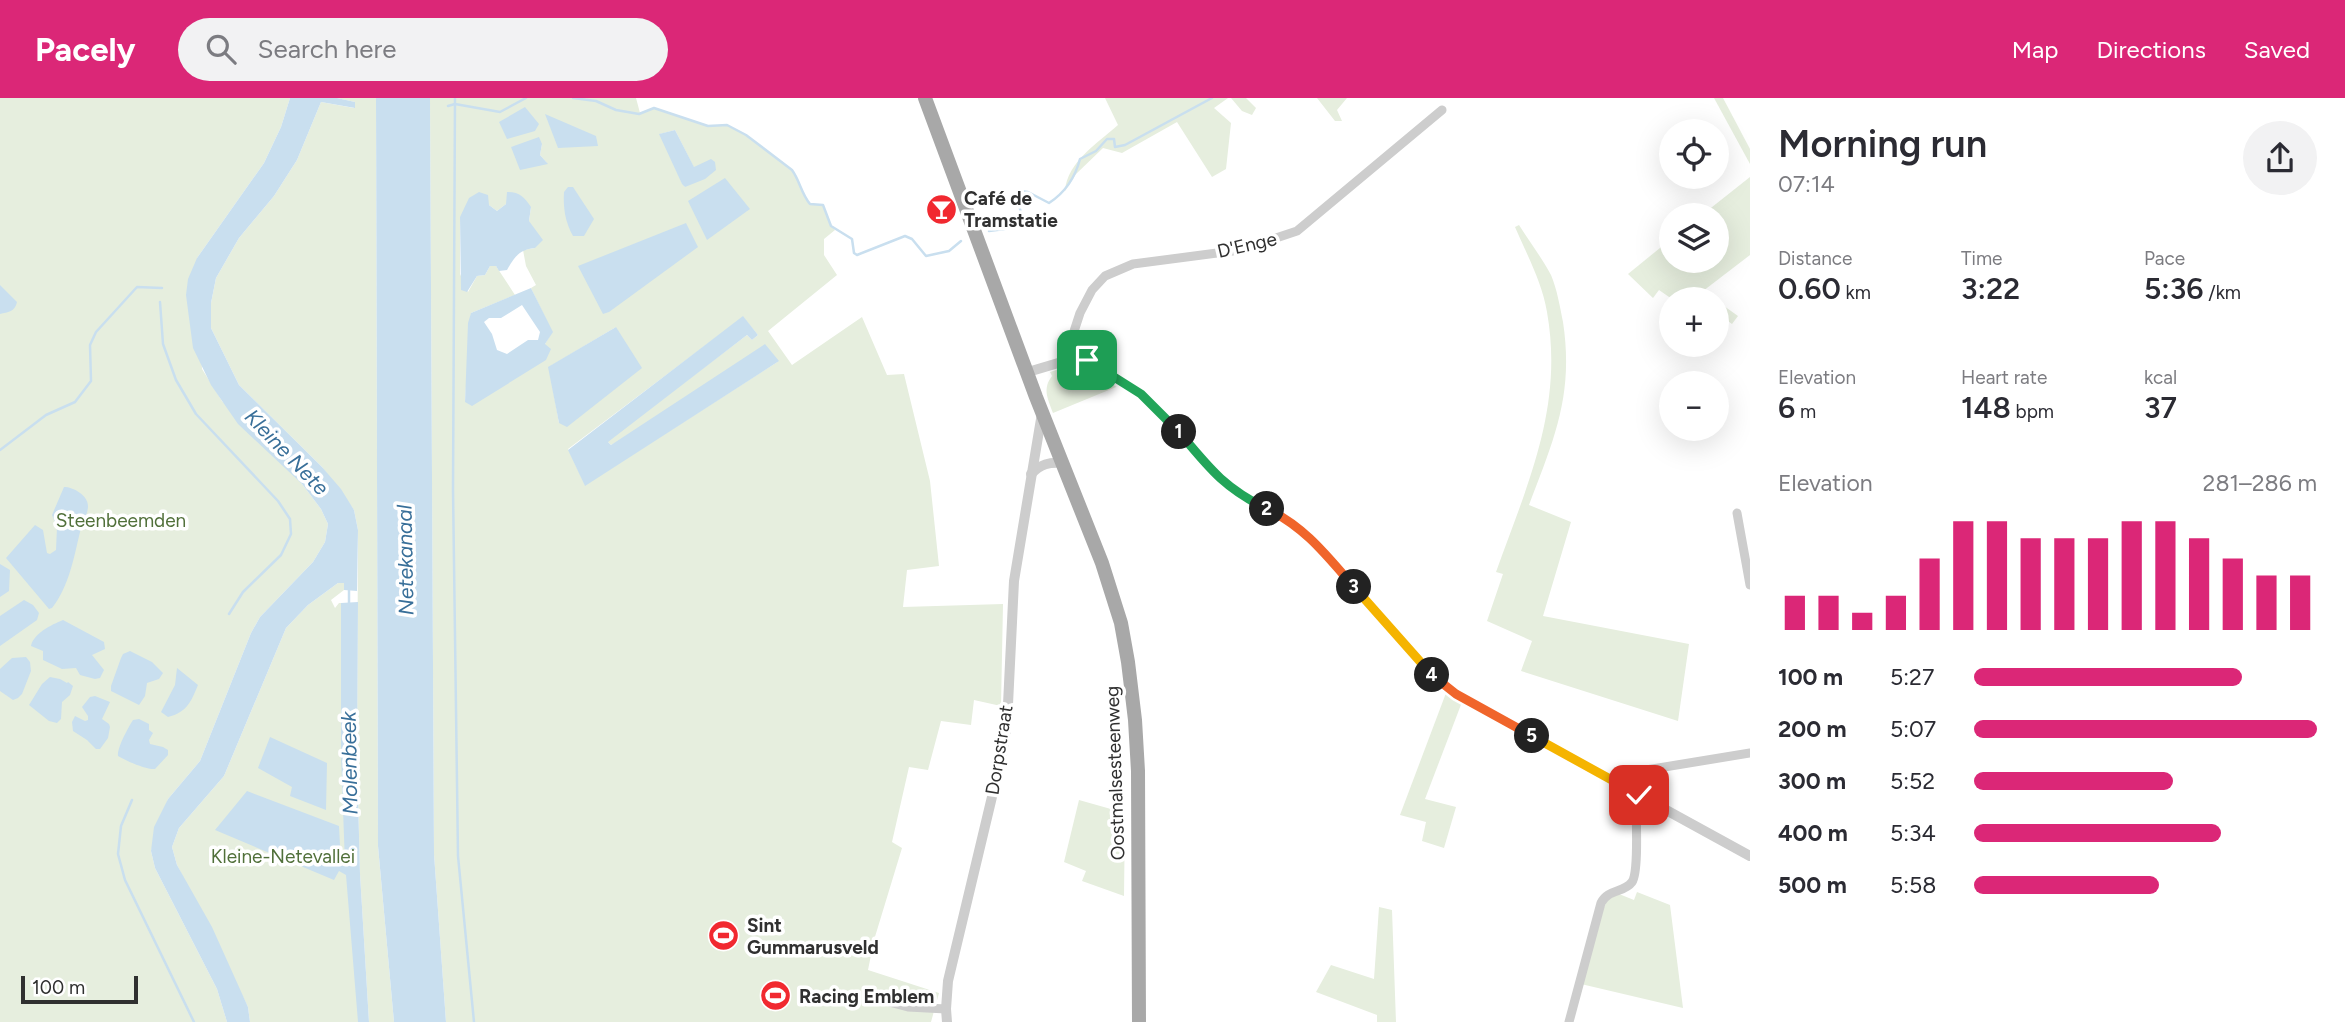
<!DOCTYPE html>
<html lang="en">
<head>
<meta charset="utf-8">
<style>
	:root { --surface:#fff; --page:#f2f2f3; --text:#2b2b33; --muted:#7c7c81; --accent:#db2777 }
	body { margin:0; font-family:Figtree,sans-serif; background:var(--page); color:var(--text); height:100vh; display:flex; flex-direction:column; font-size:26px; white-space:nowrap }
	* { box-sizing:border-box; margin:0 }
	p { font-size:23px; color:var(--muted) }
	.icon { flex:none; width:38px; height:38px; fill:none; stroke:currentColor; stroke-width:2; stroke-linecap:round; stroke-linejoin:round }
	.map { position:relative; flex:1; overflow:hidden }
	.drawer { display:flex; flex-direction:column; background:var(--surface); width:595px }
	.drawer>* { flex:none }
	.buttons { position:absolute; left:1659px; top:21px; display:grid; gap:14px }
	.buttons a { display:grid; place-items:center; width:70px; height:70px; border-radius:50%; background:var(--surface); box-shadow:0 7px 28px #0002; font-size:35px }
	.scale { position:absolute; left:21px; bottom:18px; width:117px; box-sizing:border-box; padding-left:7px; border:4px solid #303030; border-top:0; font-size:19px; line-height:24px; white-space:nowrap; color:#303030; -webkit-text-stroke:5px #fff; paint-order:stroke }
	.pin { position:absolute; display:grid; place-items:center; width:60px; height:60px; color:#fff; margin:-30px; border-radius:14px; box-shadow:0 4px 10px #0006 }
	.km { position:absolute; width:35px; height:35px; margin:-18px; border-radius:50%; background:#222; color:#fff; font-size:19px; line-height:35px; text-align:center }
	.round { display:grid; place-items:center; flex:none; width:74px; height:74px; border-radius:37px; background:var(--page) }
	.head { display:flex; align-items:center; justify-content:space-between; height:119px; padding:0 28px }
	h1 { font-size:38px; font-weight:600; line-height:52px }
	.figures { display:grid; grid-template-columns:repeat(3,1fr); gap:10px; height:119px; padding:7px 28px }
	.figures div { display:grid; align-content:center }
	.figures b { font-size:30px; font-weight:600 }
	.figures small { font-size:19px; font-weight:400 }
	.figures p { font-size:19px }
	.chart { height:196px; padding:14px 28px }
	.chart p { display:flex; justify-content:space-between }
	.chart svg { width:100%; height:126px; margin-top:7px; stroke:var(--accent); stroke-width:6 }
	ul { padding:0 28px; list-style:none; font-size:23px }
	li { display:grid; grid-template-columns:112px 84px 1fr; align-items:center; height:52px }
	li i { height:18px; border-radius:9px; background:var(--accent) }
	header { display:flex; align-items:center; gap:42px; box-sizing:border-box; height:98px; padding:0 35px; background:var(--accent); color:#fff }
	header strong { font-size:33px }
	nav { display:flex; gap:38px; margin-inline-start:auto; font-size:24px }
	.search { width:490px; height:63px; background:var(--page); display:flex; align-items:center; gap:18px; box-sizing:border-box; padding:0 24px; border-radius:38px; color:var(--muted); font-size:26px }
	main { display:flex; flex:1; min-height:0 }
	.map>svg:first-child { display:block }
	.green { fill:#e6eede; fill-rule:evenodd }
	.water { fill:#c9dfef; fill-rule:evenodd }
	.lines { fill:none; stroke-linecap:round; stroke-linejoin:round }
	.stream { stroke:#c9dfef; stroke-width:2.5 }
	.minor { stroke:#cdcdcd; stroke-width:9 }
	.tertiary { stroke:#cdcdcd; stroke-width:10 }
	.primary { stroke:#a8a8a8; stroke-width:14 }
	.split-1-casing { stroke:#fff; stroke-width:14 }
	.split-2-casing { stroke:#fff; stroke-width:14 }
	.split-3-casing { stroke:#fff; stroke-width:14 }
	.split-4-casing { stroke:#fff; stroke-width:14 }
	.split-5-casing { stroke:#fff; stroke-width:14 }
	.split-6-casing { stroke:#fff; stroke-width:14 }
	.split-1 { stroke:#22a559; stroke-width:9 }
	.split-2 { stroke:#22a559; stroke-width:9 }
	.split-3 { stroke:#f0652b; stroke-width:9 }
	.split-4 { stroke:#f5b400; stroke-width:9 }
	.split-5 { stroke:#f0652b; stroke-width:9 }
	.split-6 { stroke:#f5b400; stroke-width:9 }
	.labels { text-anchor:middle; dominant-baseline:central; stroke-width:7; stroke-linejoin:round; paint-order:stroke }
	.poi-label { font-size:19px; font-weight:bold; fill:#303030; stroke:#fff; text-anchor:start }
	.street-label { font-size:19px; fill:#303030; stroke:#fff }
	.park-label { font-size:19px; fill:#51703a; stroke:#fff }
	.water-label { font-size:21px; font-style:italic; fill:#386f99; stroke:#fff }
</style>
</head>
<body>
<header>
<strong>Pacely</strong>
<div class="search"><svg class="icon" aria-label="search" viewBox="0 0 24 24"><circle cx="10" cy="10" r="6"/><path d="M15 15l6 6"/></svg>Search here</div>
<nav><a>Map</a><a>Directions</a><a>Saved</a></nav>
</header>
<main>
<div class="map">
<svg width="1750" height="924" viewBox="0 0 1750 924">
	<rect width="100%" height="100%" fill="#fff"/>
	<g class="green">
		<path d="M0,0H290L281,29L264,65L197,160L202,271L222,303L302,386L321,411L328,426L325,444L313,464L260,519L251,535L200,663L168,701L151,753L155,770L217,891L227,924H0Z"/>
		<path d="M337,0H376L378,748L394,924H369L360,776L357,659L358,432L354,412L322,369L239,287L211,230V205L216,180L239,140L274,98L297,62L321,4L354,10L355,4Z"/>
		<path d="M430,0H636L640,15L654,10L708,28L727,27L746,37L792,72C800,83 801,95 810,106L823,107C828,115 828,125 835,132L824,141V157L837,177L768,233L792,267L862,219L887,277L904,276L930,383L939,468L907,472L903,509L1003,506L1001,608L974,602L971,627L941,623L928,672L909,669L892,744L902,750L874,842L868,872L939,895L931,924H446L434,756ZM675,32L694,70L685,89L682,85L660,36ZM542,46L540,57L547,65L511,49ZM506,106L531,109L529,123L535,150L523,152L526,168L536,187L531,190L552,234L545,246L465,303L471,215L515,197L496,168H490L485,177L477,178L468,194L460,176V119L489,107L497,113ZM743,219L758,237L752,242L747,237L607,343L611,347L779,263L585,387L568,351ZM616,229L559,325L549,269Z"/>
		<path d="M1105,0H1228L1214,10L1231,25L1226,71L1212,79L1177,24L1122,55L1103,50L1076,76L1065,93C1067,64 1099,44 1118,27Z"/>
		<path d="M1231,0H1246L1256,10L1252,17L1242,13Z"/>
		<path d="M1317,0H1347L1337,12L1342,23H1335Z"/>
		<path d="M1714,0H1723L1750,51V66Z"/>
		<path d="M1750,79V157L1703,193L1714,201H1695L1686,195L1681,201H1672L1659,192L1653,200L1628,176L1671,141V163H1717V117H1702Z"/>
		<path d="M1519,127C1529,143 1542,160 1551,177C1557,191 1560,209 1563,224C1574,297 1554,341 1529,407L1571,424L1543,518L1689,546L1678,623L1521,573L1532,543L1487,523L1503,476L1496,474C1527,387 1564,310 1547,214C1542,184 1527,157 1515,129Z"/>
		<path d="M1717,203L1738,218L1732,226L1717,215Z"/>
		<path d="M1076,266L1089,267L1121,287L1053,315C1048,301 1042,291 1052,278L1050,274Z"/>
		<path d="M338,485H344V492L331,502L335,510L339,505H349L362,924H250L248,909L177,767L172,749L179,730L224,678L286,530L308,507Z"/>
		<path d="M1446,595L1462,604L1425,701L1456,709L1444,750L1422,743L1426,724L1400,717Z"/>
		<path d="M1079,702L1125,715L1124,798L1082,783L1086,773L1064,764Z"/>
		<path d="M1637,794L1670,807L1683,910L1581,886L1603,811L1610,797L1619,796L1634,802Z"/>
		<path d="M1379,809L1392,812L1396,924H1377V917L1316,894L1331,867L1374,881Z"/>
	</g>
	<g class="water">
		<path d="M290,0H337L355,4V10L321,4L297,62L274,98L239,140L216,180L211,205V230L239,287L322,369L341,391L354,412L358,432L357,493L344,492V485H338L308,507L286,530L224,678L179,730L172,749L177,767L212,829L248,909L250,924H227L217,891L155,770L151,753L154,729L168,701L200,663L251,535L260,519L313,464L325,444L328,426L321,411L302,386L238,326L211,287L193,250L186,197L188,181L197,160L264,65L281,29Z"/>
		<path d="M376,0H430L434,756L446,924H394L378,748Z"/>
		<path d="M525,9L539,26L535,33L507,41L499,24Z"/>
		<path d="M545,16L596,38L598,48L558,50Z"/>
		<path d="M675,32L694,69L711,61L715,64L716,72L705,81L685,89L682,86L659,36Z"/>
		<path d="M539,39L542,46L540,57L548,66L520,72L511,49Z"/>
		<path d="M725,80L750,111L707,142L688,103Z"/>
		<path d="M568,89H573L594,121L584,138H573C565,124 563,109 564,94Z"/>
		<path d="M479,94L488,97L489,107L497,113L506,106L507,94C520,94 524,99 531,109L529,123L543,142L535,150C519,152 515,158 507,172L499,173L496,168H490L485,177L477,178L467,194L461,192L460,119L469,100Z"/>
		<path d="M686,125L698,149L609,214L603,216L578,168Z"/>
		<path d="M0,187L17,204C15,214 8,214 0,216Z"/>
		<path d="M531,190L553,234L545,246L551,251L546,262L472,308L465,304L468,225L471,215ZM522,207L540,234L538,242H528L507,256L497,252L492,236L484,224L489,220H501Z"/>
		<path d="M743,218L758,237L752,242L747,237L608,344L611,347L765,246L779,263L585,388L568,352Z"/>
		<path d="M616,229L642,270L567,329L559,325L548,269Z"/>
		<path d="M64,389C73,389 88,397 88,408C88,416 82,426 80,434C74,459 69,489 52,510L49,511L6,460L35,427L43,432L47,455L50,456L56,452L57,429L52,417Z"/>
		<path d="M0,466L10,472L9,493L0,499Z"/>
		<path d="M24,502L33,507L39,515L37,522L0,548V518Z"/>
		<path d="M358,504L357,659L360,776L369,924H358L346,777L339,773L334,782L215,732L247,693L339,728L341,766H345L341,656V505Z"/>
		<path d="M63,522L104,544L105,551L92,557L104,572L100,580L95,581L80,577L76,570L62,571L43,562V553L31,548C34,535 51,527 63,522Z"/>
		<path d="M130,553L152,564L163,575L159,581L147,585L145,598L139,607L111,593V588L121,560L123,556Z"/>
		<path d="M26,559L30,564L31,573L22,596L18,600L13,602L0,593V571L12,560Z"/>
		<path d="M177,570L198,587C191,604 187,614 168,619L161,614L175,587Z"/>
		<path d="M50,579L60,581L67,585L68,584L73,588L70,597L62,604L61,621L57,625L49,623L29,607L42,586Z"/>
		<path d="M95,598L110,604L102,621L109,626L110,629L108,640L100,651H96L87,642L73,633L72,624L75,618L85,623L88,622V618L82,609L90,599Z"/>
		<path d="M139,621L149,626V632L153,635L149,642L150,646L163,649L168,652V657L155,671C147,672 126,663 118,658C117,650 128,630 133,622Z"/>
		<path d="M270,639L327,665L326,712L290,698L292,689L258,670Z"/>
	</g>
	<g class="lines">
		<g class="stream">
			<path d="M455,0L453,391L458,758L474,924"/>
			<path d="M573,0L596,3L616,12L639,16L654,10L708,28L727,27L746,37L792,72C800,83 801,95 810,106L823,107L831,128L852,141L854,155L857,157L905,138L912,141L926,158L949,153L961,143"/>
			<path d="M448,8L455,6L500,14L526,0"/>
			<path d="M989,133L1005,131L1023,122L1017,100L1020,93L1028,94L1049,105C1066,94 1075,80 1080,61L1096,53L1107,41H1114L1115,49L1125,47L1212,0"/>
			<path d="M160,204L163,246L176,282L196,316L278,403L290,421L291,436L281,457L243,494L229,516"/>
			<path d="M0,352L46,317L75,304L91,283L90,247L96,234L137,189L162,190"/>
			<path d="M349,508V490"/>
			<path d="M132,702L121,728L118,756L125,782L194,924"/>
		</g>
		<g class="minor">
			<path d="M1065,261L1080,215L1092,192L1105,178L1133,166L1240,152L1297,133L1442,12"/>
			<path d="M1737,415L1750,487"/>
			<path d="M1624,689L1633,677L1646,672L1750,655"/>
			<path d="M889,904L908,909L946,911"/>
			<path d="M1569,924L1601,805C1608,791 1624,795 1632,784C1639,774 1636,720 1636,705L1639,697"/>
		</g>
		<g class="tertiary">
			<path d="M1028,274L1075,260L1090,263L1141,296L1160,314L1223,384L1249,402L1290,423L1315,444L1441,585L1462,600L1750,758"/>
			<path d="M1031,376C1041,366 1049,364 1062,365"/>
			<path d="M947,924L946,911L948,883L1002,657L1007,627L1014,483L1042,315"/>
		</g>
		<path class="primary" d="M925,0L1036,299L1102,465L1121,525L1128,564L1135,622L1138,673L1139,924"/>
	</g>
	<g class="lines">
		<defs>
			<path id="split-1" d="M1087,262L1141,296L1179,334"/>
			<path id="split-2" d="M1179,334C1209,370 1224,390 1267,411"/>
			<path id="split-3" d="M1267,411C1304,428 1327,458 1354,489"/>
			<path id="split-4" d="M1354,489L1432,577"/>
			<path id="split-5" d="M1432,577L1456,596L1532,638"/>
			<path id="split-6" d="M1532,638L1639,697"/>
		</defs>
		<use href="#split-1" class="split-1-casing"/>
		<use href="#split-2" class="split-2-casing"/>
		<use href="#split-3" class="split-3-casing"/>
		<use href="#split-4" class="split-4-casing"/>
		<use href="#split-5" class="split-5-casing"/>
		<use href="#split-6" class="split-6-casing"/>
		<use href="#split-1" class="split-1"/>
		<use href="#split-2" class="split-2"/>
		<use href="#split-3" class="split-3"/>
		<use href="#split-4" class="split-4"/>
		<use href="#split-5" class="split-5"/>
		<use href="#split-6" class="split-6"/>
	</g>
	<defs>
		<symbol id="bar-disc" viewBox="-11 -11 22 22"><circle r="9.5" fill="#f12930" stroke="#fff"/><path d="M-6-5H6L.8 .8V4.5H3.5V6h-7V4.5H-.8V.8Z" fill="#fff"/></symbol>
		<symbol id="stadium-disc" viewBox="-11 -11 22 22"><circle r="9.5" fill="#f12930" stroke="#fff"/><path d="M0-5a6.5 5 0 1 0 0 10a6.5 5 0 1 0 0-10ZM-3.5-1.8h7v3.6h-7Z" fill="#fff"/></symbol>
	</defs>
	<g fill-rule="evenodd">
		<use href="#bar-disc" x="924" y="94" width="35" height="35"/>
		<use href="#stadium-disc" x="706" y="820" width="35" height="35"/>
		<use href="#stadium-disc" x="758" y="880" width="35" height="35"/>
	</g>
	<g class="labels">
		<g class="poi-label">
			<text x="964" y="100">Café de<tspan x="964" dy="22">Tramstatie</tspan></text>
			<text x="747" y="827">Sint<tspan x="747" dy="22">Gummarusveld</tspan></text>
			<text x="799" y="898">Racing Emblem</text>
		</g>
		<g class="street-label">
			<text transform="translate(1247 147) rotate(-13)">D'Enge</text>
			<text transform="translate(999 652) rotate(-81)">Dorpstraat</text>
			<text transform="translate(1115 675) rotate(-92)">Oostmalsesteenweg</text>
		</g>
		<g class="park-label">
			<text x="121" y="422">Steenbeemden</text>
			<text x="283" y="758">Kleine-Netevallei</text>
		</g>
		<g class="water-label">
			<text transform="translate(287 354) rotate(46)">Kleine Nete</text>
			<text transform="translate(405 462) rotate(-91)">Netekanaal</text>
			<text transform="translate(349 665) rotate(-91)">Molenbeek</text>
		</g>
	</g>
</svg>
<div class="buttons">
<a><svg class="icon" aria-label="locate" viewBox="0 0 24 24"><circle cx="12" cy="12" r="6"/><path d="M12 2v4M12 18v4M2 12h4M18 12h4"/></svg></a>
<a><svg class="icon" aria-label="layers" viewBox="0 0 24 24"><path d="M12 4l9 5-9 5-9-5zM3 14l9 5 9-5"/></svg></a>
<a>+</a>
<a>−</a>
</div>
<div class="scale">100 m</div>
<div class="pin" style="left:1087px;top:262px;background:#1e9e55"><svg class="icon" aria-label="arrive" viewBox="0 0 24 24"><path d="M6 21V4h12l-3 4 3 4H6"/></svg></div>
<div class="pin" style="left:1639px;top:697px;background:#d93025"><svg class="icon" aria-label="check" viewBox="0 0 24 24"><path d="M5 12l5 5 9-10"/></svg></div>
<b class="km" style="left:1179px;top:334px">1</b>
<b class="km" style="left:1267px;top:411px">2</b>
<b class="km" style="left:1354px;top:489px">3</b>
<b class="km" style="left:1432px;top:577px">4</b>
<b class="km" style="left:1532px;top:638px">5</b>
</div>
<section class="drawer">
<div class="head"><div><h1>Morning run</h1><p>07:14</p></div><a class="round"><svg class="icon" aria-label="share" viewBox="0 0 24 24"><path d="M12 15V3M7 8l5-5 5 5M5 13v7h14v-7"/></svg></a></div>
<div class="figures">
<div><p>Distance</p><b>0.60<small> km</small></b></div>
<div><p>Time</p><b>3:22</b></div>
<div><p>Pace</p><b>5:36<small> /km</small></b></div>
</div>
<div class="figures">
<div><p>Elevation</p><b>6<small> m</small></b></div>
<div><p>Heart rate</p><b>148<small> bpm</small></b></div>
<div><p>kcal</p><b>37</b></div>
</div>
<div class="chart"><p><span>Elevation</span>281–286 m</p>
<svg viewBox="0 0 160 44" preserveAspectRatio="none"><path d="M5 44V32M15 44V32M25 44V38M35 44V32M45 44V19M55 44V6M65 44V6M75 44V12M85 44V12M95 44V12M105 44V6M115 44V6M125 44V12M135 44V19M145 44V25M155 44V25"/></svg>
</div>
<ul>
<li><b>100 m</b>5:27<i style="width:78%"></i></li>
<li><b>200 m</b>5:07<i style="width:100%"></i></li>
<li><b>300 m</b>5:52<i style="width:58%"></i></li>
<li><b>400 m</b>5:34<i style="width:72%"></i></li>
<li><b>500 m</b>5:58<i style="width:54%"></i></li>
</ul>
</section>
</main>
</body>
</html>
